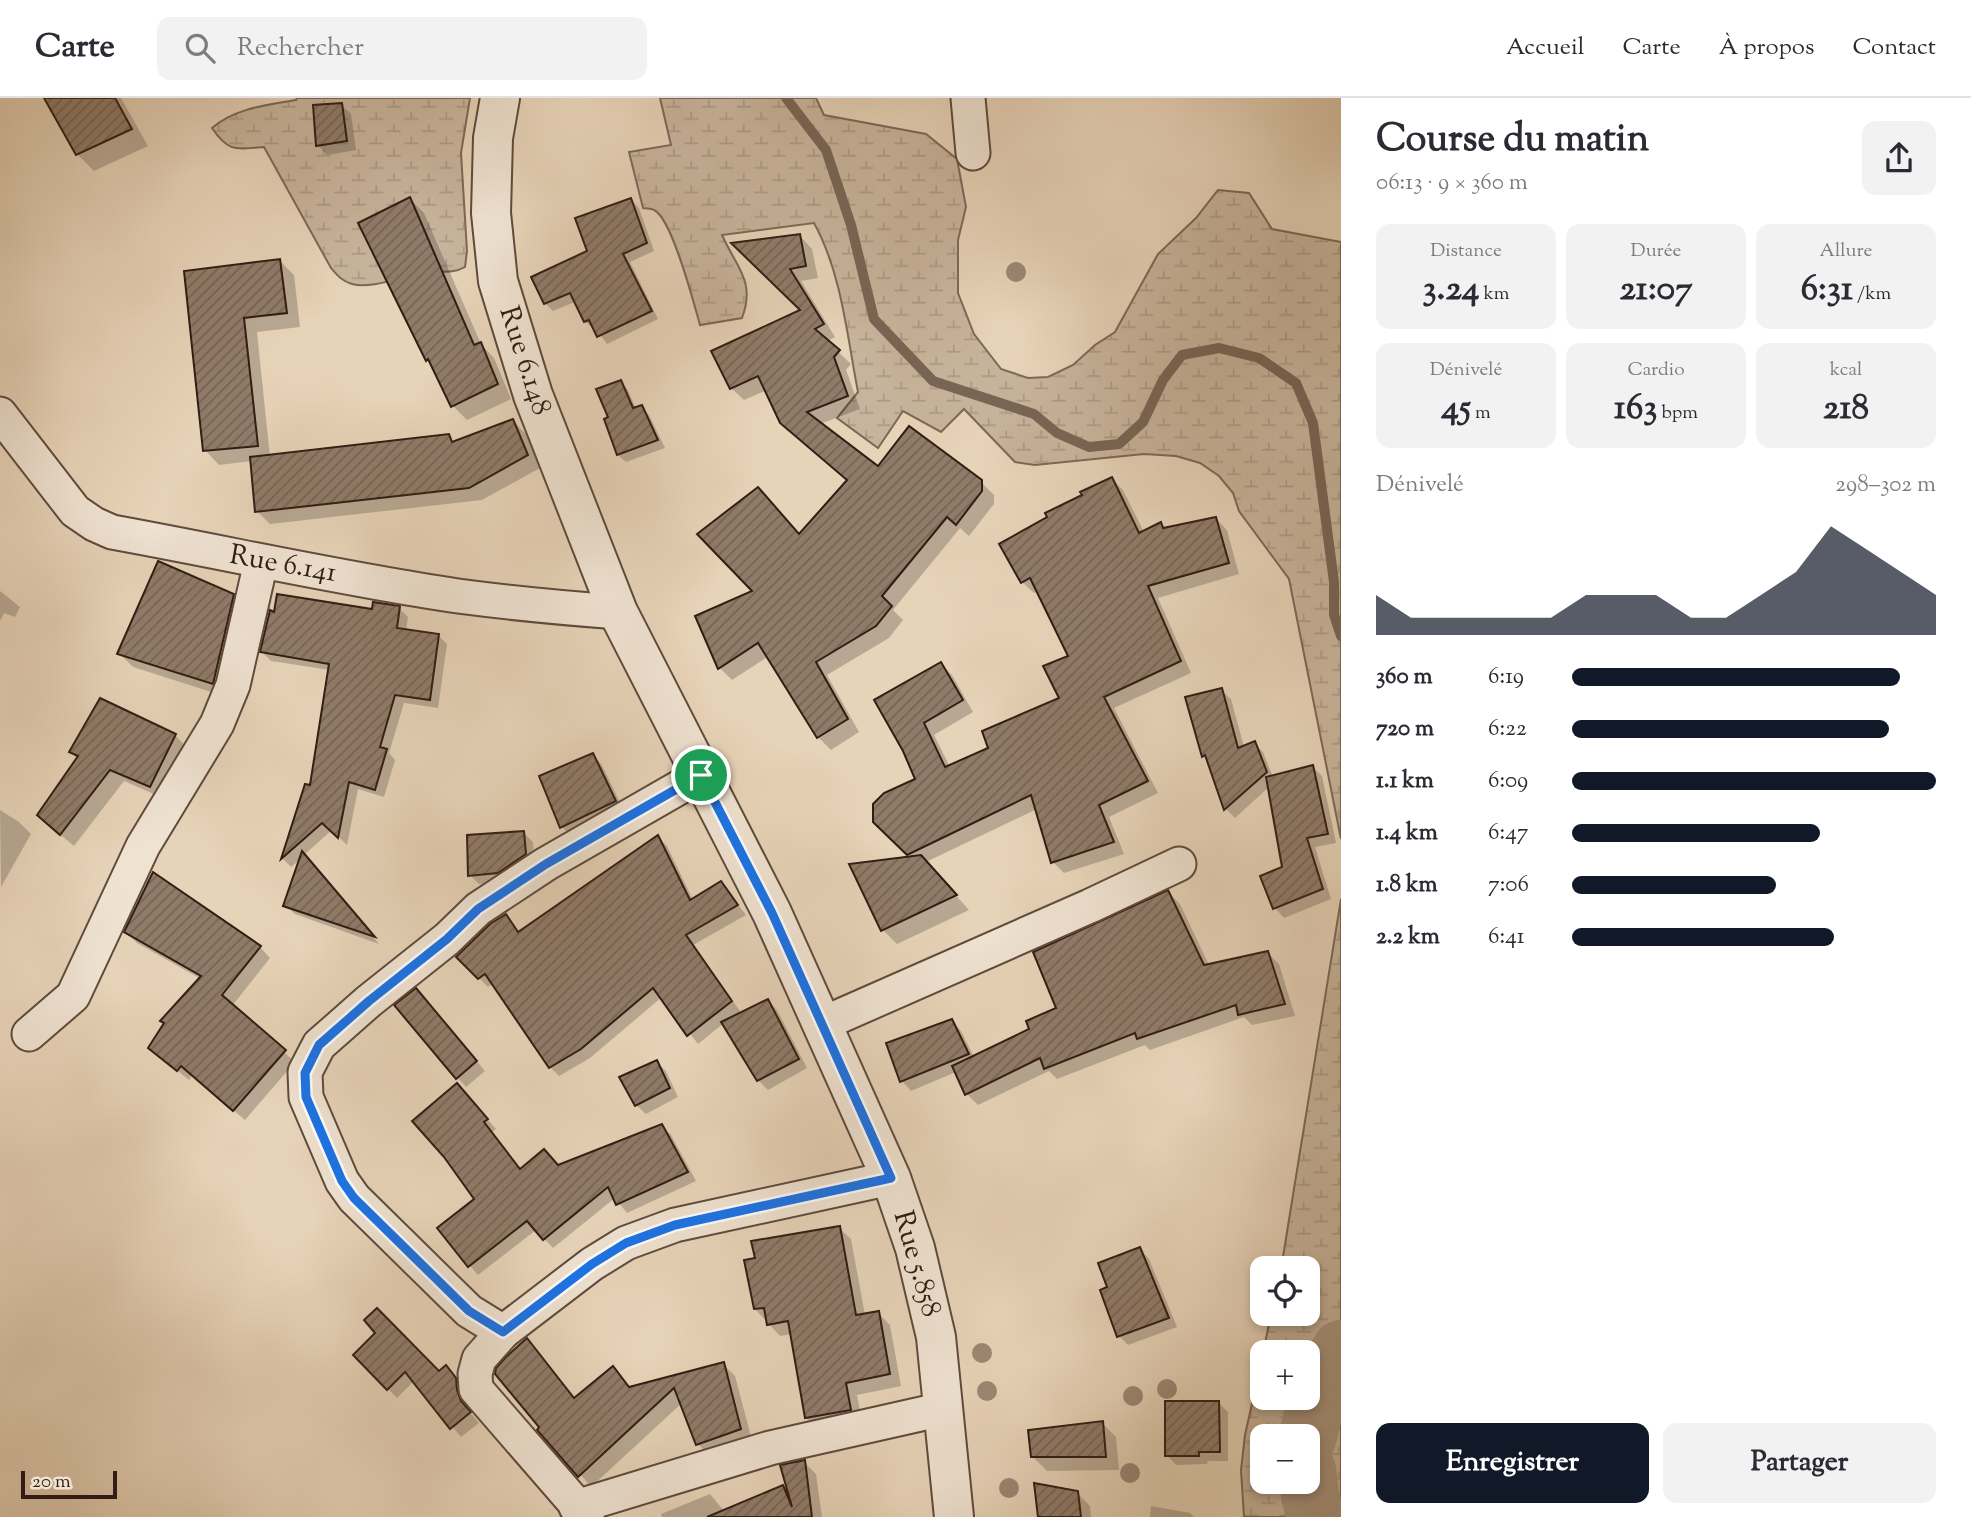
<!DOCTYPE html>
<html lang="fr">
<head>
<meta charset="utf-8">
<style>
	:root { --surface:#fff; --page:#f2f2f3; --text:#2b2b33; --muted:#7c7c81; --line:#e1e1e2; --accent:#111827 }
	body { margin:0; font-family:"Sorts Mill Goudy",serif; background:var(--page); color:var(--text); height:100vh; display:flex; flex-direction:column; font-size:26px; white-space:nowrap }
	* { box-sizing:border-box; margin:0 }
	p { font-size:23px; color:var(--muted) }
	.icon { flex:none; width:38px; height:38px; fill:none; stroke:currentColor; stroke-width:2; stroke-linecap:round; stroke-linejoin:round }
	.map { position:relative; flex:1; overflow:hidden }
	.sheet { display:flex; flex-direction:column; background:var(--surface); width:630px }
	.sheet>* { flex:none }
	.fabs { position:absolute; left:1250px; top:1158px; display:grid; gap:14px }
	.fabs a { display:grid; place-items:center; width:70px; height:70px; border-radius:14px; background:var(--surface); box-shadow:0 4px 10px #0003; font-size:35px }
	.scale { position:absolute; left:21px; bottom:18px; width:96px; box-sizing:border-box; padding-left:7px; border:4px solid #321c14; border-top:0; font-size:19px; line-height:24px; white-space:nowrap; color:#321c14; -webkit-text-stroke:5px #efe2d1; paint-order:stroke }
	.pin { position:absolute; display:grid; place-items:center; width:60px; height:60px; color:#fff; margin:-30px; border:4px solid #fff; border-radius:50%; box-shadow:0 2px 7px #0007 }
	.round { display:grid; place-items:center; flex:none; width:74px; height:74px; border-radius:14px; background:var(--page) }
	.overview { display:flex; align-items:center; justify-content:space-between; height:119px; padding:0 35px }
	h1 { font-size:38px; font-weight:700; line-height:52px }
	.figures { display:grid; grid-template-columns:repeat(3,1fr); gap:10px; height:119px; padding:7px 35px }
	.figures div { display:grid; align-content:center; border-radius:14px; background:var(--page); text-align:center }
	.figures b { font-size:35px; font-weight:700 }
	.figures small { font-size:19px; font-weight:400 }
	.figures p { font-size:19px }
	.chart { height:196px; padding:14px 35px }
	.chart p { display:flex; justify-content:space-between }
	.chart svg { width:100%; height:126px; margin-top:7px; fill:var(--accent); opacity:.7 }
	.primary-button { display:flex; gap:14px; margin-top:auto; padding:14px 35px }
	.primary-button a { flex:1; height:80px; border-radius:14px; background:var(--accent); color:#fff; font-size:28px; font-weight:700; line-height:80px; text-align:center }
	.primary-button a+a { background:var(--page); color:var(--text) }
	ul { padding:0 35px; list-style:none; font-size:23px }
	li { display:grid; grid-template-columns:112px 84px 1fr; align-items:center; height:52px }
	li i { height:18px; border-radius:9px; background:var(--accent) }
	header { display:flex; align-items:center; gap:42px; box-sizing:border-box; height:98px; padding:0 35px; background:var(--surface); border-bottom:2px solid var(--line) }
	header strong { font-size:33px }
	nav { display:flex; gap:38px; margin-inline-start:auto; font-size:24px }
	.search { width:490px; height:63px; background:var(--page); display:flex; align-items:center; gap:18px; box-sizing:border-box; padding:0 24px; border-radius:14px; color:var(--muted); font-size:26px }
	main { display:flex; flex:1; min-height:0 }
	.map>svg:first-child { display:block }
	.wetland { fill:url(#wetland-marsh); stroke:#7d6858; stroke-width:2; fill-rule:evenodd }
	.shadow { fill:#0003 }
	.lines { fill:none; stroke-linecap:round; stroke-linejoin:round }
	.stream { stroke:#796555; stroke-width:10 }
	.river { stroke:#a99580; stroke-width:58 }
	.building { fill:url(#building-hatch); stroke:#321c14; stroke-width:2 }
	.minor-casing { stroke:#5f4a3d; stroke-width:37 }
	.tertiary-casing { stroke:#5f4a3d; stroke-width:42 }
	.minor { stroke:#efe2d1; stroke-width:33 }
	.tertiary { stroke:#efe2d1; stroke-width:38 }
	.tree { fill:#9c8874 }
	.route-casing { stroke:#fff; stroke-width:14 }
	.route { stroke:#1a73e8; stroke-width:9 }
	.labels { text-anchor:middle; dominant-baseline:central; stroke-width:6; stroke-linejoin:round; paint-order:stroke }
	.street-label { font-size:28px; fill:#321c14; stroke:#efe2d1 }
</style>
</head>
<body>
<header>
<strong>Carte</strong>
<div class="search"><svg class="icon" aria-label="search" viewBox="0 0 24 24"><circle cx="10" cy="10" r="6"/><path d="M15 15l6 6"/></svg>Rechercher</div>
<nav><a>Accueil</a><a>Carte</a><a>À propos</a><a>Contact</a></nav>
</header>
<main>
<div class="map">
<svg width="1341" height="1419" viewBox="0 0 1341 1419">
	<defs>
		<pattern id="wetland-marsh" width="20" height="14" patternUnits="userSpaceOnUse" patternTransform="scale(1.75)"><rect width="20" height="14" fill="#c8b49c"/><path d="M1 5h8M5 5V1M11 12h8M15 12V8" fill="none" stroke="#ac9a86"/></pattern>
		<pattern id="building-hatch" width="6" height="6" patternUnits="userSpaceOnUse" patternTransform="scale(1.75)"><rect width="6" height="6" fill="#907b69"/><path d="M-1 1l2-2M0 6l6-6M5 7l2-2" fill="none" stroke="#766455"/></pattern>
	</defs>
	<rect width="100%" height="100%" fill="#e7d3b8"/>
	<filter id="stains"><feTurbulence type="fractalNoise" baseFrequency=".00286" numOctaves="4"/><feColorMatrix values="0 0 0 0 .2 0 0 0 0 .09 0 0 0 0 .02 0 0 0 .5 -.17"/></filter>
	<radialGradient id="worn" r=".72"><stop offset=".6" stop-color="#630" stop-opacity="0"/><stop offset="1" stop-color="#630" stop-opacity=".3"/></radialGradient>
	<g class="wetland">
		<path d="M297,0H470L461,55L467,153L465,169C453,176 441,173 428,174C406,176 373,192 352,186C342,183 337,177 331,170L264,49C236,51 229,55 212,30C235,10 267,7 296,2Z"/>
		<path d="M660,0H816L824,17L926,36L957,61L966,109L958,142V195L974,236L1001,271L1028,280L1048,279L1073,267L1095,247L1115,234L1158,156L1196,120L1218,92L1249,95L1272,131L1341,144V741L1289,481L1239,413L1233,395L1219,378L1200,365L1176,358L1144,356L1035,367L1015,364L964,311L941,334L903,313L878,350L837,320L858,294C847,238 842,176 814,125L722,137C736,169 756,183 742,220L700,227C694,206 672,120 654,112C651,110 647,111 643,110L629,54L671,47Z"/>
		<path d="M1341,801V1419H1244L1241,1372L1245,1337L1262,1261V1300H1307V1255H1263L1271,1216H1307V1171H1281ZM1262,1339H1307V1384H1262Z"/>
	</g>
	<g class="shadow">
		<path d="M46,0H121L148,48L94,73L77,56Z"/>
		<path d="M341,7L351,16L356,52L327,57L318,47Z"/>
		<path d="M410,101L424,115L481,246L494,260L511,301L467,322L453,308L434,269L427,262Z"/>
		<path d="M631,102L639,110L654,153L630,164L658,221L607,246L595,230L593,231L585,223L575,204L553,213L545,205Z"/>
		<path d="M800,138L812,151L818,180L801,183L835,239L827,243L851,266L846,272L860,311L820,326L879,370L981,384L994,397V406L969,438L960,430L893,512L903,522L889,540L827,577L859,634L831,652L818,639L769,558L732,582L720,570L755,494L800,437L849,383L767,292L744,302L731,290L803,212L735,146Z"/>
		<path d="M280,163L294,177L300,229L257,234L270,359L448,338L455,345L513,323L526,336L540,370L482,402L270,426L257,413L252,363L219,367L205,352L185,174Z"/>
		<path d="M621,284L628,292L636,311L641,309L649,317L665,350L626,364L618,357L607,322L610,320Z"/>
		<path d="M1112,381L1123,392L1144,434L1160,426L1165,432L1216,421L1227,432L1239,476L1158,500L1191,575L1114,610L1158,695L1109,719L1124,756L1064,775L1053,764L1037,711L926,764L969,812L897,846L883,832L852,767L912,760L875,723L917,682L905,652L941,566L952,577L973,614L934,637L950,669L991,651L1062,601L1070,559L1038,493L1034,495L1022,484Z"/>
		<path d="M0,493L20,509L15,519L4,515L0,523Z"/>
		<path d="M233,498L247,512L227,599L133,569L119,555Z"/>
		<path d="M399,510L408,519L406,533L438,537L447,546L438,610L404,605L389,655L395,662L384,699L358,691L347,747L332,732L304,757L379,846L295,816L285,807L302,760L291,769L283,761L307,688L311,689L330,572L271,563L262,554L373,513Z"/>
		<path d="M1221,592L1231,601L1244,649L1254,645L1263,654L1273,679L1313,669L1322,678L1336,745L1315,749L1331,801L1284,820L1275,810L1262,779L1284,770L1269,689L1235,720L1226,711L1209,664L1203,658Z"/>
		<path d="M175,637L187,650L163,700L124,683L74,748L52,730L78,661L71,654Z"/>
		<path d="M593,657L602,667L624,713L571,738L562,729L541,679Z"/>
		<path d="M0,712L19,724L31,736L1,789Z"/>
		<path d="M524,735L533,744L534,766L507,784L479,786L470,777Z"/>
		<path d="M658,739L667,748L693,802L721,785L746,817L693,847L740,913L734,919L768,903L777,912L807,970L768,992L758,982L724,925L698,946L662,899L590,960L559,978L550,969L494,885L488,889L458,859L505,818L520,835Z"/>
		<path d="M1168,794L1180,806L1209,867L1268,855L1279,866L1295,918L1252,927L1244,919L1150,952L1145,947L1057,981L1049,973L978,1007L967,996L956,974L911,993L902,983L889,946L952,923L961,933L974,959L1031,932L1058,911Z"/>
		<path d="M126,834L260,849L270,860L232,908L295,964L245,1022L192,977L189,982L150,950L201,881L137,845Z"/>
		<path d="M425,901L485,973L466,989L457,979Z"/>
		<path d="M656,964L666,973L678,999L646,1016L636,1007Z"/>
		<path d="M466,997L496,1031L492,1034L521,1072L559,1069L662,1028L671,1037L696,1083L627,1115L615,1100L553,1150L536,1132L478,1177L439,1131L477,1101Z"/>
		<path d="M839,1130L851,1141L865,1217L878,1215L890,1227L901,1288L857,1297L862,1324L818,1331L806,1320L792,1236L780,1238L755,1211Z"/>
		<path d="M1140,1151L1149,1161L1177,1229L1128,1247L1119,1238L1110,1190Z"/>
		<path d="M377,1235L439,1275L446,1270L465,1291V1303L470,1314L479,1325L461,1339L414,1283L397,1300L355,1257Z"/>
		<path d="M527,1242L576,1301L613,1270L630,1290L723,1266L735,1278L752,1342L709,1357L698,1346L682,1305L591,1389L542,1330Z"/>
		<path d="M1218,1304L1228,1314V1363H1208L1207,1366L1176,1367L1167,1357Z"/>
		<path d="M1102,1325L1116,1339L1119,1372L1047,1373L1033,1359Z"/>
		<path d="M804,1364L816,1376L822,1419H662L661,1416L710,1396L724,1413L783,1389L790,1397Z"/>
		<path d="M1077,1395L1090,1408L1091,1419H1040Z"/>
		<path d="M1151,1408L1190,1415L1194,1419H1150Z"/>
	</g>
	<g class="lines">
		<path class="stream" d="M786,0L826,52L851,127L874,221L933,283L1034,316L1057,335L1089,349L1119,346L1143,324L1163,282L1182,257L1219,250L1259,260L1296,285L1313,325L1334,484V517L1341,538"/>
		<g class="river">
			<path d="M1307,1341L1322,1282L1341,1251"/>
			<path d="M1307,1372L1310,1398L1316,1419"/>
		</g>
	</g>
	<g class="building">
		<path d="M44,0H115L132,31L76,57Z"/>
		<path d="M342,5L347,43L316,48L313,7Z"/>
		<path d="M410,99L474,247L481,244L498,286L451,309L428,261L426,263L358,125Z"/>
		<path d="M631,100L647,145L623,156L652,213L597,239L589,222L584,224L570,195L544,206L531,179L587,153L575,120Z"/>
		<path d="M800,136L806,168L790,171L824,226L815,231L840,252L834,259L848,298L807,314L878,368L909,328L982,382V393L956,427L947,419L882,498L892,508L876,528L816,564L848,621L817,640L758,545L718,571L695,518L752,493L697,436L758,389L799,436L847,382L780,325L758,278L730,291L711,253L800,212L731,145Z"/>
		<path d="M280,161L287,215L244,220L258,348L203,353L184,173Z"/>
		<path d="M621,282L633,310L642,307L658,342L617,357L604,321L608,319L596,291Z"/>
		<path d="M513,321L528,357L469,390L255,414L250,359L449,336L452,344Z"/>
		<path d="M1112,379L1139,435L1161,424L1163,430L1216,419L1229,465L1148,488L1181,563L1104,599L1148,683L1099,707L1114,744L1051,765L1031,697L907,757L873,724V706L884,695L915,681L903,653L874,602L941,564L963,602L924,625L945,669L988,650L982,633L1059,600L1043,568L1068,558L1030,480L1021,485L999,446L1047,419L1045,415L1082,397L1080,394Z"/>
		<path d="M158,463L234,496L213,586L117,556Z"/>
		<path d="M277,496L372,511L373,504L400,508L397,530L439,536L430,602L395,597L380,649L387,651L375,692L349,684L338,740L322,725L281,761L305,686L310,687L329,566L260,554L270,512L274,514Z"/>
		<path d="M1222,590L1238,650L1255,643L1267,674L1224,712L1205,657L1202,659L1185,599Z"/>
		<path d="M100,600L176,636L150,689L110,672L60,737L37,717L78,658L69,654Z"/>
		<path d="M593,655L616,703L560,730L539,678Z"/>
		<path d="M1313,667L1328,736L1307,740L1323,791L1273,811L1260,778L1282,769L1266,679Z"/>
		<path d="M524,733L526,756L498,775L468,778L467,737Z"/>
		<path d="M658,737L690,802L721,783L738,807L686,837L732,903L687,938L653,890L581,951L549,970L485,876L478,881L456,859L490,826L506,816L518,834Z"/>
		<path d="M302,753L375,839L283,808Z"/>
		<path d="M921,757L957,797L881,833L849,766Z"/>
		<path d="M153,774L261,848L222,897L286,952L233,1013L181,968L177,973L148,950L164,925L160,923L201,878L124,834Z"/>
		<path d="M1168,792L1204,867L1268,853L1285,906L1238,917L1236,907L1137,941L1135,935L1044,971L1040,960L965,997L952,968L1029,931L1026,923L1056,910L1033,854Z"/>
		<path d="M416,890L477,963L456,981L394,907Z"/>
		<path d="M768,901L799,961L757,983L721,924Z"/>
		<path d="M952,921L969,956L900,984L886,945Z"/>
		<path d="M657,962L670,990L635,1008L619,979Z"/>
		<path d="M457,985L488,1021L484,1024L520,1071L544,1051L558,1067L662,1026L688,1074L616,1107L608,1089L543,1142L527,1123L468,1169L437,1130L474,1101L444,1059L412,1023Z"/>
		<path d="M840,1128L856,1217L879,1213L890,1276L846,1285L851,1312L805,1320L788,1223L767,1227L764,1210L754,1211L744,1162L755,1160L751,1143Z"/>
		<path d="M1140,1149L1169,1220L1117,1239L1100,1192L1107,1189L1098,1165Z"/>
		<path d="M377,1210L439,1273L446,1267L456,1280L457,1292L461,1303L471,1314L450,1331L405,1274L387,1292L353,1257L375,1235L364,1222Z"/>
		<path d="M527,1240L574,1300L613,1268L629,1289L724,1264L741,1331L696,1347L674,1290L578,1379L537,1332L539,1329L495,1276L496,1270L506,1259Z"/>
		<path d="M1165,1303H1219L1220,1354H1199V1358H1165Z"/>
		<path d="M1103,1323L1106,1359H1031L1028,1332Z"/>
		<path d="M805,1362L812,1419H707L783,1387L792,1409L780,1367Z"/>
		<path d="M1034,1385L1078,1393L1081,1419H1038Z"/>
	</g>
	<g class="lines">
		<defs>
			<g id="minor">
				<path d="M968,0L973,55"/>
				<path d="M0,316L75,413L94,426L112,434C228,455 342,481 458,498C511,505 564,510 618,514"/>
				<path d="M822,926L1090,808L1179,766"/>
				<path d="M29,936L73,898L143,748L217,626L233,587L261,464"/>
				<path d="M503,1234L469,1213L354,1100L342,1083L306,999L305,974L319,947L369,903L447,841L478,811L546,766L701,677"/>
				<path d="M576,1409L770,1350L943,1311"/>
				<path d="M587,1419L476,1291L475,1276L479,1261L503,1234L592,1166L626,1145L675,1127L891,1080"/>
			</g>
			<path id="tertiary" d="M500,0L493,40L491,115L498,183L533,297L618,514L772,815L891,1080L915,1150L936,1239L954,1419"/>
		</defs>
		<use href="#minor" class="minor-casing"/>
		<use href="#tertiary" class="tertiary-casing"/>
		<use href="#minor" class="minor"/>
		<use href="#tertiary" class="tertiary"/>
	</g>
	<g class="tree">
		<circle cx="1016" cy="174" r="10"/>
		<circle cx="982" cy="1255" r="10"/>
		<circle cx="1167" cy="1291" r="10"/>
		<circle cx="987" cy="1293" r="10"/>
		<circle cx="1133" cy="1298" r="10"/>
		<circle cx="1130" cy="1375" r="10"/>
		<circle cx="1009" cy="1390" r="10"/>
	</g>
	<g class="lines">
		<defs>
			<path id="route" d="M701,677L772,815L891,1080L675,1127L626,1145L592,1166L503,1234L469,1213L354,1100L342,1083L306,999L305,975L319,947L369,903L447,841L478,811L546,766Z"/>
		</defs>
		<use href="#route" class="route-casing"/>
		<use href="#route" class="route"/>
	</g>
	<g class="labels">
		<g class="street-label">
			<text transform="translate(524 263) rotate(72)">Rue 6.148</text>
			<text transform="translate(283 467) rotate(10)">Rue 6.141</text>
			<text transform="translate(916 1166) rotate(74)">Rue 5.858</text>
		</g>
	</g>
	<rect width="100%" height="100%" filter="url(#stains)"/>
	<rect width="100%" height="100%" fill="url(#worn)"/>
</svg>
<div class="fabs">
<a><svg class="icon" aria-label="locate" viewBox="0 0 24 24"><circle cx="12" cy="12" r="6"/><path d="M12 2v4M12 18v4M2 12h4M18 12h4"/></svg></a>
<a>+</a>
<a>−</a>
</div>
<div class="scale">20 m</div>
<div class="pin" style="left:701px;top:677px;background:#1e9e55"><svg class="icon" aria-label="arrive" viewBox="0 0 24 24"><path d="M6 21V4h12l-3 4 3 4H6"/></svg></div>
</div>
<section class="sheet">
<div class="overview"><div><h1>Course du matin</h1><p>06:13 · 9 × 360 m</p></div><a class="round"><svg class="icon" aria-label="share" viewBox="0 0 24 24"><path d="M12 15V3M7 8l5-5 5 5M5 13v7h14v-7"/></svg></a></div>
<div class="figures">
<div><p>Distance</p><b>3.24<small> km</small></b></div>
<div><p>Durée</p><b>21:07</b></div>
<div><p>Allure</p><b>6:31<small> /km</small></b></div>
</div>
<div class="figures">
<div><p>Dénivelé</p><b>45<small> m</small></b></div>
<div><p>Cardio</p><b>163<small> bpm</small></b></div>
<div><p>kcal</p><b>218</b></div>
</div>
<div class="chart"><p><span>Dénivelé</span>298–302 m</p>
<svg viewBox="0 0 160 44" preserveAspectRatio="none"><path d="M0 44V30L10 38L20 38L30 38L40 38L50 38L60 30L70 30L80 30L90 38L100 38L110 30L120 22L130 6L140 14L150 22L160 30V44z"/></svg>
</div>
<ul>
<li><b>360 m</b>6:19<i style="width:90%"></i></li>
<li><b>720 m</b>6:22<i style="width:87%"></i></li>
<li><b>1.1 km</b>6:09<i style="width:100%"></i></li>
<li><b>1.4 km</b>6:47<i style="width:68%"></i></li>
<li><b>1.8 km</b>7:06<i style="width:56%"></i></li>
<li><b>2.2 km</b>6:41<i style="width:72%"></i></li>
</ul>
<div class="primary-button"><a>Enregistrer</a><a>Partager</a></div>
</section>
</main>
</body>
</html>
